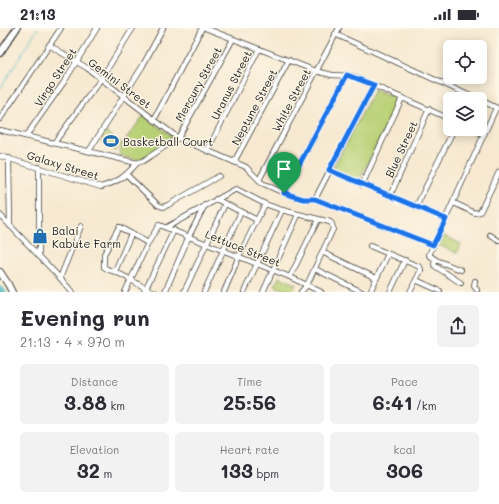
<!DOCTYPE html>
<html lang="en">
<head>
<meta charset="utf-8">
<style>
	:root { --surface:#fff; --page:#f2f2f3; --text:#2b2b33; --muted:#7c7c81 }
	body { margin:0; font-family:Mali,sans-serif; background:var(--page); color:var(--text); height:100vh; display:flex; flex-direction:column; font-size:15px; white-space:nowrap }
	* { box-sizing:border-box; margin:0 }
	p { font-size:13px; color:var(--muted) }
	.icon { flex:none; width:22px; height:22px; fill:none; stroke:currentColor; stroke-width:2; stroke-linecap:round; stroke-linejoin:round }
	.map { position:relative; height:264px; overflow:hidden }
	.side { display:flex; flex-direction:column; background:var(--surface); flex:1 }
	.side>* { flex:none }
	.tools { position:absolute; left:443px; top:12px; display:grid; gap:8px }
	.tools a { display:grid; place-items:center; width:44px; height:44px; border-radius:6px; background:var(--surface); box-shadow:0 2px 10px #0003; font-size:20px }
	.pin { position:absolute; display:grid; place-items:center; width:34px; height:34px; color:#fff; margin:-41px -17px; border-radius:50% 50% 50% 0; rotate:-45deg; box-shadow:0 0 4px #0007 }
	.pin .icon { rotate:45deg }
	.round { display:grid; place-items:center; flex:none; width:42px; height:42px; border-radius:6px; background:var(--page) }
	.summary { display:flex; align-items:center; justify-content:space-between; height:68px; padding:0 20px }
	h1 { font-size:22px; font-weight:800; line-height:30px }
	.stats { display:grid; grid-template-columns:repeat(3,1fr); gap:6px; height:68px; padding:4px 20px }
	.stats div { display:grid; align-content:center; border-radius:6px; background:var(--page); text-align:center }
	.stats b { font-size:20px; font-weight:800 }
	.stats small { font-size:11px; font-weight:400 }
	.stats p { font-size:11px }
	.status { display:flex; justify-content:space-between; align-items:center; height:28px; padding:0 20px; background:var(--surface); direction:ltr }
	.status svg { height:11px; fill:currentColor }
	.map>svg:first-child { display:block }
	.green { fill:#b8d075; stroke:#6a7648 }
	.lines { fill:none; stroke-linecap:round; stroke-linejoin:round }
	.stream { stroke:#4ab9c2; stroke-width:1 }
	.river { stroke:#4ab9c2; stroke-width:7 }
	.minor-casing { stroke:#3d3b37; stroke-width:6 }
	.tertiary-casing { stroke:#3d3b37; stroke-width:8 }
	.secondary-casing { stroke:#3d3b37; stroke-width:8 }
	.minor { stroke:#fff; stroke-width:4.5 }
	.tertiary { stroke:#fff; stroke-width:5.5 }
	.secondary { stroke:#fff; stroke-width:6 }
	.route-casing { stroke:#fff; stroke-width:8 }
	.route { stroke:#1a73e8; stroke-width:5 }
	.labels { text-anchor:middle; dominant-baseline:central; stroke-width:3; stroke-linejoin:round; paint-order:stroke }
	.street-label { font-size:11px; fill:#1c1c1c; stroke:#fcf5e5 }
	.poi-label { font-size:11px; fill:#1c1c1c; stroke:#fcf5e5; text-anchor:start }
</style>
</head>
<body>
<div class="status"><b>21:13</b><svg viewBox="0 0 49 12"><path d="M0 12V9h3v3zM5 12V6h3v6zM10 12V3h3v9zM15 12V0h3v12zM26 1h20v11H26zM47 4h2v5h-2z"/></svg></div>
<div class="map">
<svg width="499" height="264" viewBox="0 0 499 264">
	<rect width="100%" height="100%" fill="#fcf5e5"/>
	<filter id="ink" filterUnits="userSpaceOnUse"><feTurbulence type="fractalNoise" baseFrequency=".025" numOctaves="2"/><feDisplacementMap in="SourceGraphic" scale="8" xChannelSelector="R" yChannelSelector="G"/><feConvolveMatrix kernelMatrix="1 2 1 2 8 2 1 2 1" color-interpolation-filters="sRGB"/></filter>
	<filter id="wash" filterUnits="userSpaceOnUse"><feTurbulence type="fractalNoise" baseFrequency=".012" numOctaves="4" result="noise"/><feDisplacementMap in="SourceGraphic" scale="16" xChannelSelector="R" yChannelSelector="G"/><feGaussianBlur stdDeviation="0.9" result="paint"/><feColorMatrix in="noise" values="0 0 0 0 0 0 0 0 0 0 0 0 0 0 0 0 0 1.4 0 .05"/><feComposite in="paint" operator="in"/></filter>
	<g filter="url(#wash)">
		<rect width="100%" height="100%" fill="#f7e9d1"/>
		<g class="green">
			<path d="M374,62L399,72L359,153L332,142Z"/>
			<path d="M144,87L174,110L141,131L136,132L119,127L122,116Z"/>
			<path d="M106,104L121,115L115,123L100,112Z"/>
			<path d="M441,206L461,216L457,225L436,216Z"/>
			<path d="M279,249L296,256L292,264H289L275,258Z"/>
		</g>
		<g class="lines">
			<path class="stream" d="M0,61L38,0"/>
			<path class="river" d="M0,262L3,264"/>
		</g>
	</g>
	<g filter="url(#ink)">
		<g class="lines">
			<defs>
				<g id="minor">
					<path d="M205,0L316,43L332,47L352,48L450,91"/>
					<path d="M335,6L477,71"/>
					<path d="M49,17L87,40L178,110L246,139L262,155L284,165L303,171H315L433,217"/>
					<path d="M480,72L497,80"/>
					<path d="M0,91L61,0"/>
					<path d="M154,92L202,0"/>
					<path d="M472,101L483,106"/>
					<path d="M0,102L137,135L143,133L178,110L233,11"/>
					<path d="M26,108L64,54L97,0"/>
					<path d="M54,115L101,51L133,0"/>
					<path d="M89,123L142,39L163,0"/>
					<path d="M207,123L259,21"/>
					<path d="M0,128L101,159C118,154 126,148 137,135"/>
					<path d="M9,130L10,198"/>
					<path d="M234,134L289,32"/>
					<path d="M39,139V228"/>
					<path d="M329,142L446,191"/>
					<path d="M127,147L158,177L163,179L168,177L219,148"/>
					<path d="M259,152L339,0"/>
					<path d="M362,157L402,70"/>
					<path d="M284,165L347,47"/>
					<path d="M390,168L429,81"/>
					<path d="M216,171L257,192"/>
					<path d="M315,171L374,57"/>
					<path d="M454,175L475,185L480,184L499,144"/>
					<path d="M416,179L454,101"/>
					<path d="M0,187L60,250"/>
					<path d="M167,199L236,161L265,176L282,182L330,194L332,196L333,201L307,257L301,264"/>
					<path d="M490,207L499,213"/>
					<path d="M148,215L119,199L104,226V239C107,242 111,242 115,244C129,249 140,259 155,264"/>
					<path d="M370,218L420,239L421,242L410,264"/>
					<path d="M322,224L376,250"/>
					<path d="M436,232L434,236L435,238L461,255"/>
					<path d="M315,241L362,264"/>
					<path d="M461,242L436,232L429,227L496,80"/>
					<path d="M115,243L131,206"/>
					<path d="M290,249L318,192"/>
					<path d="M416,252L440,263"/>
					<path d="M475,253L474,258L477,262"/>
					<path d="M72,264L60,250L81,198"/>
					<path d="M125,264L148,215L159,197L290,249L321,264"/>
					<path d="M144,264L174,202"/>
					<path d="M165,264L189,208L205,177"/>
					<path d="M184,264L225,176"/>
					<path d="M204,264L241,184"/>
					<path d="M224,264L239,228L265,176"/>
					<path d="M244,264L282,182"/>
					<path d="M263,264L298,187"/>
					<path d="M370,264L388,226"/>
					<path d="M390,264L405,232"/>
				</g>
				<path id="tertiary" d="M0,25L17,0"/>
				<path id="secondary" d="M0,244L8,256L12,264"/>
			</defs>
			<use href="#minor" class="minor-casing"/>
			<use href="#tertiary" class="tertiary-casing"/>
			<use href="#secondary" class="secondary-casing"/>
			<use href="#minor" class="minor"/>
			<use href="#tertiary" class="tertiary"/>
			<use href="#secondary" class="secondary"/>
		</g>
	</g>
	<g class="lines" filter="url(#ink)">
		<defs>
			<path id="route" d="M347,47L374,57L329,142L446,191L433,217L315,171H303L284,165Z"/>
		</defs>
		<use href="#route" class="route-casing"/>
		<use href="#route" class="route"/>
	</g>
	<defs>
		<symbol id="stadium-bare" viewBox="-9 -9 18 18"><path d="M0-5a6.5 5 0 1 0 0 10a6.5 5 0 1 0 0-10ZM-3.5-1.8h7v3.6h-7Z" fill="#1f6fb2" stroke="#fcf5e5" stroke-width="2.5" paint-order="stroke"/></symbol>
		<symbol id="shop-bare" viewBox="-9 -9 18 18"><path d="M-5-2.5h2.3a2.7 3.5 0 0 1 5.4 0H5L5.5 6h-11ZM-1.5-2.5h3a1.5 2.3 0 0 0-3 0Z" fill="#1f6fb2" stroke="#fcf5e5" stroke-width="2.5" paint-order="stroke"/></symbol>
	</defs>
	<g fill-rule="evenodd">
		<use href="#stadium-bare" x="100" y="102" width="22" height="22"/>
		<use href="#shop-bare" x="29" y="197" width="22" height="22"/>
	</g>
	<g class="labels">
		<g class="street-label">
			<text transform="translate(55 49) rotate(-57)">Virgo Street</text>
			<text transform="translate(120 55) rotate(37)">Gemini Street</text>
			<text transform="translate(198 56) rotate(-61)">Mercury Street</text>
			<text transform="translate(231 57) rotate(-63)">Uranus Street</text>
			<text transform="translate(291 72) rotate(-62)">White Street</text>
			<text transform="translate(254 79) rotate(-62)">Neptune Street</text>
			<text transform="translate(401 121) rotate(-65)">Blue Street</text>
			<text transform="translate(63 137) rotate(17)">Galaxy Street</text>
			<text transform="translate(243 220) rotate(22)">Lettuce Street</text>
		</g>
		<g class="poi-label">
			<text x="123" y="113">Basketball Court</text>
			<text x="52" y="202">Balai<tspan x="52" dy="13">Kabute Farm</tspan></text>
		</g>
	</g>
</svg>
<div class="tools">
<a><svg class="icon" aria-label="locate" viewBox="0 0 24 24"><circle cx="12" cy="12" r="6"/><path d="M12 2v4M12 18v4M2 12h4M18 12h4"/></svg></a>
<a><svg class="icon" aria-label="layers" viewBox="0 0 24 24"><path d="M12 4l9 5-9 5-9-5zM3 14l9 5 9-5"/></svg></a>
</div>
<div class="pin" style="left:284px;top:165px;background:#1e9e55"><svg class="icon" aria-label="arrive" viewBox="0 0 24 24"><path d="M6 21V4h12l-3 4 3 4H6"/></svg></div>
</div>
<section class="side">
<div class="summary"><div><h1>Evening run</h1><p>21:13 · 4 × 970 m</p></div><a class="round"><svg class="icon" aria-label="share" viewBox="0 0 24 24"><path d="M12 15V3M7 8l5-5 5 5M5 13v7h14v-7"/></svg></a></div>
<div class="stats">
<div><p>Distance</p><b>3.88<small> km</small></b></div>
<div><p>Time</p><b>25:56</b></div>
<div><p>Pace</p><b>6:41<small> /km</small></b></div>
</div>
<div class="stats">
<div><p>Elevation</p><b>32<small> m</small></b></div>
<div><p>Heart rate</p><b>133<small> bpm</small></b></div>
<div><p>kcal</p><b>306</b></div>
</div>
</section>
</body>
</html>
